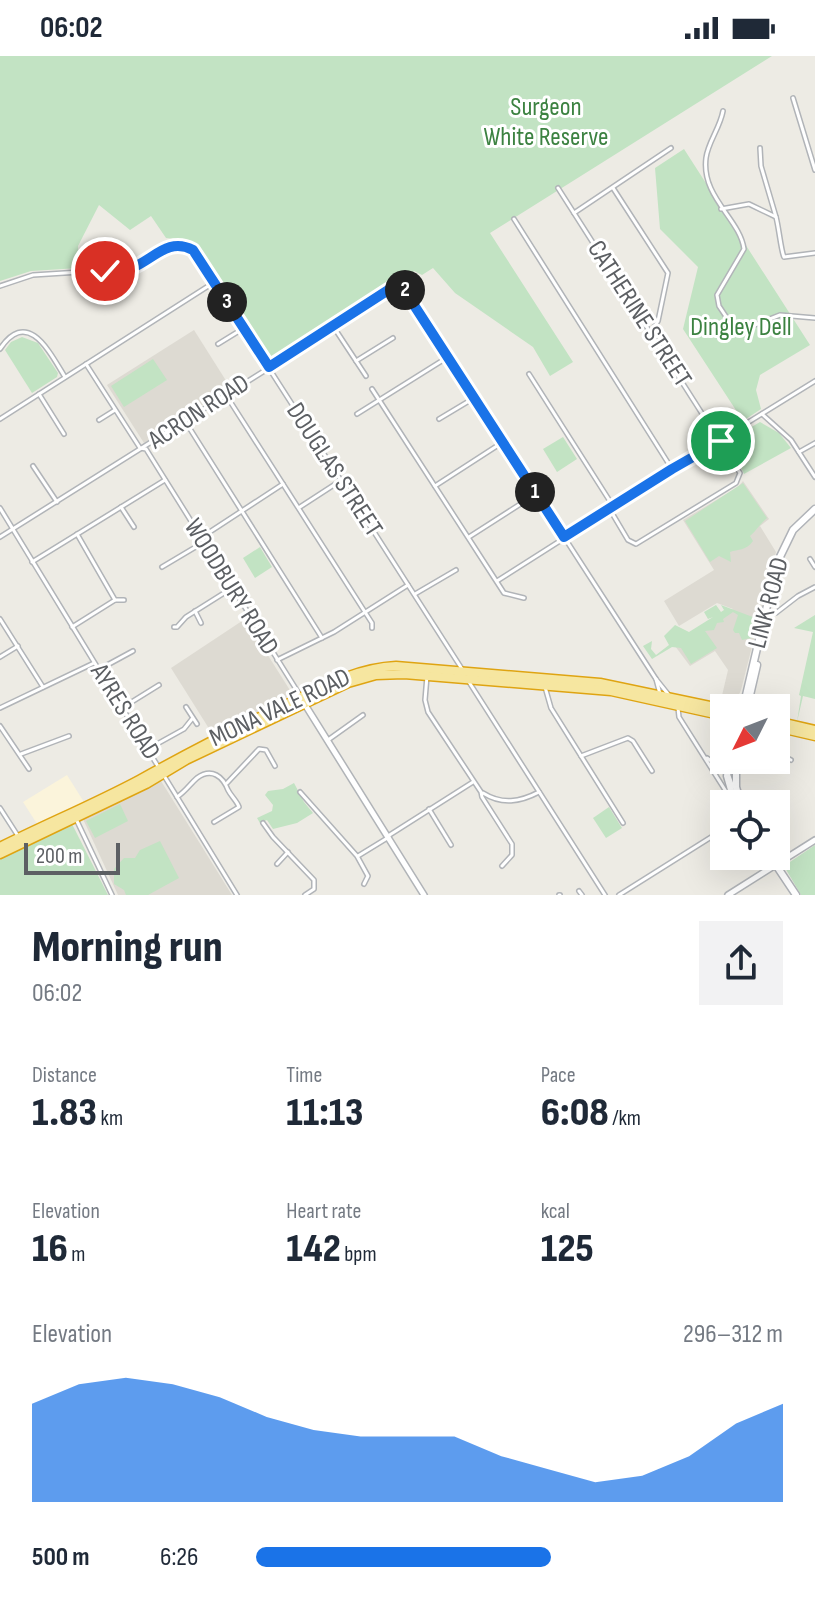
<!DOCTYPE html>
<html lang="en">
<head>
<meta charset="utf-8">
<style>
	:root { --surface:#fff; --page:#f2f2f3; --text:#1f2937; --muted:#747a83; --accent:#1a73e8 }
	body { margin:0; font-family:"Sofia Sans Condensed",sans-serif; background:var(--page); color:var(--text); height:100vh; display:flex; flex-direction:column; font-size:30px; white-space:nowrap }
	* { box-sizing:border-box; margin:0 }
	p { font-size:26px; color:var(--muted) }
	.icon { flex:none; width:44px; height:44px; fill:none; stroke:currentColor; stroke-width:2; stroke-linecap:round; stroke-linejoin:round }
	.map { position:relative; height:839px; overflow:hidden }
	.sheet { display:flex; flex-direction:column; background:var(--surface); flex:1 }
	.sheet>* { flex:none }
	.needle { width:52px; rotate:228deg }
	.fabs { position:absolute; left:710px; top:638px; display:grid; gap:16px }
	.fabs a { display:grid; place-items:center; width:80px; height:80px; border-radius:0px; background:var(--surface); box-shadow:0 8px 32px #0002; font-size:40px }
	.scale { position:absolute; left:24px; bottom:20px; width:96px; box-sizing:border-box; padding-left:8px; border:4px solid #5c5f63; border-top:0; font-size:22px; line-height:28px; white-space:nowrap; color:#5c5f63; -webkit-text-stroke:6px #fff; paint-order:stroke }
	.pin { position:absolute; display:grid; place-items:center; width:68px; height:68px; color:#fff; margin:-34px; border:4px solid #fff; border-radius:50%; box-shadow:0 2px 8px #0007 }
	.km { position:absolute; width:40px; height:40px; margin:-20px; border-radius:50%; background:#222; color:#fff; font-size:22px; line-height:40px; text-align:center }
	.round { display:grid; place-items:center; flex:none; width:84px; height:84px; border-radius:0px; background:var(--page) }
	.head { display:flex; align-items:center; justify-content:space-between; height:136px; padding:0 32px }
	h1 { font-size:44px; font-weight:800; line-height:60px }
	.figures { display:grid; grid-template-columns:repeat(3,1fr); gap:12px; height:136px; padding:8px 32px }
	.figures div { display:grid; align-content:center }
	.figures b { font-size:40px; font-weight:800 }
	.figures small { font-size:22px; font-weight:400 }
	.figures p { font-size:22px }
	.chart { height:224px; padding:16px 32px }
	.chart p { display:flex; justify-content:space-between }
	.chart svg { width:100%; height:144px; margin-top:8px; fill:var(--accent); opacity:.7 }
	ul { padding:0 32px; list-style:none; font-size:26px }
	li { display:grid; grid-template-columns:128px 96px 1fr; align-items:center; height:60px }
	li i { height:20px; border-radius:10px; background:var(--accent) }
	.status { display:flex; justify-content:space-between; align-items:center; height:56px; padding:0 40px; background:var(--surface); direction:ltr }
	.status svg { height:22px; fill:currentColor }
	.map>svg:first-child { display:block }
	.commercial { fill:#fbf4db }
	.education { fill:#dddad2 }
	.green { fill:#c2e3c3 }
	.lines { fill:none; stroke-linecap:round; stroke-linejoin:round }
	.minor-casing { stroke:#b1b4b8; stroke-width:6 }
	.tertiary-casing { stroke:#b1b4b8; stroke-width:8 }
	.secondary-casing { stroke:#b0b3b8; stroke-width:9 }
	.trunk-casing { stroke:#dfa412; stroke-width:11 }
	.minor { stroke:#fff; stroke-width:3 }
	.tertiary { stroke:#fff; stroke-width:5 }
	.secondary { stroke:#fff; stroke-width:6 }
	.trunk { stroke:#f6e6a0; stroke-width:8 }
	.route-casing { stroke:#fff; stroke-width:16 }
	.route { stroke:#1a73e8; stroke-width:10 }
	.labels { text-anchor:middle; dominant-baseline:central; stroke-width:6; stroke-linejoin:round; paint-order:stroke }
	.park-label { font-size:26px; fill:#3c8241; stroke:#fff }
	.street-label { font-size:26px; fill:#5c5f63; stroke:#fff }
</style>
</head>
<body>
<div class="status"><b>06:02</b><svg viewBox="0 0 49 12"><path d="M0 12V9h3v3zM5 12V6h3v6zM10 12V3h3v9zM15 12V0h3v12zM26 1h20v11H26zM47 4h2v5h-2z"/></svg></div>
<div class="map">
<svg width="815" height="839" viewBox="0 0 815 839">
	<rect width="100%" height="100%" fill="#edebe4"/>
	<path class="commercial" d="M67,719L84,746L39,771L23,746Z"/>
	<g class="education">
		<path d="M194,274L230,331L144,387L107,329Z"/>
		<path d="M743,425L769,463L760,470L776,496L741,634L733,652L720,648L728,614L715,595L690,610L675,590L733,553L717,547L679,570L664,545L714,514L683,464L738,431Z"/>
		<path d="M245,563L293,639L213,679L171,612Z"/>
		<path d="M159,725H161L232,839H118L83,763Z"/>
	</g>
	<g class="green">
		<path d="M0,0H772L490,177L573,306L550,320L533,291L455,237L433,212L422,219L414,215L407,228L402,224L393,225L270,304L201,195L185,184L166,182L151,160L130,174L99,149L78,190L79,212L31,215L0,225Z"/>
		<path d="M684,93L810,289L760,319L756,334L761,353L743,365L683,273L698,211L660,173L655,112Z"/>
		<path d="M22,281L38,287L58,317L57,321L32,337L5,294L11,286Z"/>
		<path d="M153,303L167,324L124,351L111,330Z"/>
		<path d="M760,366L779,377L791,392L744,418L728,385Z"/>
		<path d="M563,381L577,403L557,416L543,393Z"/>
		<path d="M743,427L767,462C760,468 757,474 750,480L753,485C746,495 738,493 730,496L731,506L719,500L710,506L685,465Z"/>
		<path d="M260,491L272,511L255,522L243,502Z"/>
		<path d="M716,549L721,556L724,554L721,549L758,563L755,581L742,584L739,577H735L733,574L738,559L733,556L723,563L724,566L717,567L714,574L705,575L717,592L691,608L681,592L672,591L652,603L643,590L652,585L651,593L656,599L669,589L664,580L675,569L689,576L713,561L708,563L704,556Z"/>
		<path d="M815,559V643L803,640L797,666L801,640L799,639L813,576L794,572Z"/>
		<path d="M294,727L304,746L313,757L297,767L273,773L267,764L260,767L257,762L272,755L273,749L265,739L268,735L283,733Z"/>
		<path d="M120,748L128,765L95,782L86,765Z"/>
		<path d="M609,751L622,772L606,782L593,762Z"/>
		<path d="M72,768L108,839H0V802Z"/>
		<path d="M160,785L179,822L148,839H126L124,834L114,828V813L124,802H135L140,794Z"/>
		<path d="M815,789V839H801L784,810Z"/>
	</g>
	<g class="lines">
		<defs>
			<g id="minor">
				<path d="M793,42L815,114"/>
				<path d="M723,55C720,72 708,86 706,102C701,141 740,163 744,193L717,239L719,250L729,265L747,272L780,259L815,262"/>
				<path d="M760,92L761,110L776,161"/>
				<path d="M558,132L740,417L736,427L636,488L628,484L609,452"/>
				<path d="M613,132L668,217L658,265L651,276"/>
				<path d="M721,153L749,148L776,161C779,172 781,195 784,201L815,197"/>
				<path d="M574,157L671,92"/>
				<path d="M514,163L672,413"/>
				<path d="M103,188L105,215"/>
				<path d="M0,230L33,219L127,213L167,191L176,189L193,194L462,613"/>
				<path d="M333,270L366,320"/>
				<path d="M218,288L244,272"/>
				<path d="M0,293C28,251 50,297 65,321"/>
				<path d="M356,305L393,282"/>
				<path d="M86,308L140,392L146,393L301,641"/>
				<path d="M529,318L613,450"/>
				<path d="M372,333L504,537L524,542"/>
				<path d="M39,338L64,378"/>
				<path d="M226,339L372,567V572"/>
				<path d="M357,358L448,301"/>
				<path d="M762,358L791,384L815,421"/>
				<path d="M0,363L213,227"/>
				<path d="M439,363L474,342"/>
				<path d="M99,364L115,354"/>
				<path d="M185,365L322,582"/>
				<path d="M799,396L815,387"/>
				<path d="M33,410L57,446"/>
				<path d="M435,430L503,386"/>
				<path d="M121,451L134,471"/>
				<path d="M300,451L340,425"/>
				<path d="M0,452L159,712"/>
				<path d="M77,478L115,544H124"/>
				<path d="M0,481L401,229L656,623L668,638"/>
				<path d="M202,481L283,428"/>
				<path d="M469,481L536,438"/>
				<path d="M810,503L815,511"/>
				<path d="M32,506L165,424"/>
				<path d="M162,511L204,486"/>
				<path d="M497,525L563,483L566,479L815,325"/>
				<path d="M415,538L456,514"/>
				<path d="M195,555L201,567"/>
				<path d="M769,556L776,557L798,540L815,531"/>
				<path d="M0,563L43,631"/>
				<path d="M72,571L115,544"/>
				<path d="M174,571H177L186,561L232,532"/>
				<path d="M0,601L18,590"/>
				<path d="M277,604L334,576L408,529"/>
				<path d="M98,614L133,595"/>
				<path d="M427,620L425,644L428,656L481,736L482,741L512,788V799L502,810"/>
				<path d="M656,623L660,638"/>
				<path d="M469,626L605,839"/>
				<path d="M545,631L551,652L623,767"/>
				<path d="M186,651L197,668"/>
				<path d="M0,652L94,607"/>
				<path d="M122,652L159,629"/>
				<path d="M678,652L679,661L732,745"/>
				<path d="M0,670L29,713"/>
				<path d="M787,674L781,699L791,704"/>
				<path d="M328,684L363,659"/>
				<path d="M148,693L184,673L192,663"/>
				<path d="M21,698L69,680"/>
				<path d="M581,700L628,682L633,685L652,715"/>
				<path d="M707,702L728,717L733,731"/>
				<path d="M163,718L237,839"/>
				<path d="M227,727L259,693L266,694L275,710"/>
				<path d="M300,736L357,800L368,820L364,828"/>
				<path d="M483,737C502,749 520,746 539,736"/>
				<path d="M177,741C186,735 190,728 197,722C212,711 223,721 228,734C231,740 237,745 239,751L214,766"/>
				<path d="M0,752L18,780"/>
				<path d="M429,753L451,789"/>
				<path d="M76,763L112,839"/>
				<path d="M263,767L273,781L314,824V833L305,839"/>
				<path d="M388,780L473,726"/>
				<path d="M358,800L389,781"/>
				<path d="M277,808L288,796"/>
				<path d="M579,835L582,839"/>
				<path d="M559,839H560"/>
				<path d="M619,839L724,773"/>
			</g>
			<g id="tertiary">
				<path d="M304,647L424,839"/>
				<path d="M728,839L815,784"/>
			</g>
			<g id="secondary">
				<path d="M743,652L777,507L793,474L815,453"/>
				<path d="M747,652L757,609"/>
				<path d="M729,704L727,720L735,748"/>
				<path d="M736,704V731L741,748"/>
				<path d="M770,800L796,839"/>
			</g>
			<g id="trunk">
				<path d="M776,665L815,674"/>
				<path d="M776,671L815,680"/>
				<path d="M0,791C46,768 94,748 139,724C186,698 232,674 281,651C319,633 354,612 396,610L600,627L724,653"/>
				<path d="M0,798L146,728L186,704L348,627L376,619L404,618L611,635L724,660"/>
			</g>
		</defs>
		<use href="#minor" class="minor-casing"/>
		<use href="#tertiary" class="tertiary-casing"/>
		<use href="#secondary" class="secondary-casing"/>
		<use href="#trunk" class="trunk-casing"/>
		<use href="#minor" class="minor"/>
		<use href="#tertiary" class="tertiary"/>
		<use href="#secondary" class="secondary"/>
		<use href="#trunk" class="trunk"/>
	</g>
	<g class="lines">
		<defs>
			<path id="route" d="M105,215C114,215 124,215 132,212C154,203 168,181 193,194L269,311L396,229H401L564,481L672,413L721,385"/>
		</defs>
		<use href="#route" class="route-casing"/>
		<use href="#route" class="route"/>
	</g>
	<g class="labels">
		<g class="park-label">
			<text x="546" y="51">Surgeon<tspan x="546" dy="30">White Reserve</tspan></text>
			<text x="741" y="271">Dingley Dell</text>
		</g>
		<g class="street-label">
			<text transform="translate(639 258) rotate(57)">CATHERINE STREET</text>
			<text transform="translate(199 356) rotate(-33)">ACRON ROAD</text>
			<text transform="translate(334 414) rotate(57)">DOUGLAS STREET</text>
			<text transform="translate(231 531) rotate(58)">WOODBURY ROAD</text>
			<text transform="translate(769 547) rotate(-75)">LINK ROAD</text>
			<text transform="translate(280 652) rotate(-25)">MONA VALE ROAD</text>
			<text transform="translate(125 656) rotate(58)">AYRES ROAD</text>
		</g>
	</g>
</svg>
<div class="fabs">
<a><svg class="needle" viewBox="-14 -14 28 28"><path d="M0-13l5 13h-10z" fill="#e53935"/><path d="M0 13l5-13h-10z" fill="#747a83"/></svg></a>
<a><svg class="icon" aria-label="locate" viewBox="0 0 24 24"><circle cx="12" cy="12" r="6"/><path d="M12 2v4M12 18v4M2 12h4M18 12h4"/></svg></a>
</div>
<div class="scale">200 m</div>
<div class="pin" style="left:721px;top:385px;background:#1e9e55"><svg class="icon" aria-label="arrive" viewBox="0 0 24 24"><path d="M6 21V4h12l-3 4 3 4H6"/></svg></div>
<div class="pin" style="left:105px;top:215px;background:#d93025"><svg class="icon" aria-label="check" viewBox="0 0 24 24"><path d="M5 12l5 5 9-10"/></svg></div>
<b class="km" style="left:535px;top:436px">1</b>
<b class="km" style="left:405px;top:234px">2</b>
<b class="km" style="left:227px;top:246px">3</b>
</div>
<section class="sheet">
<div class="head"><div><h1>Morning run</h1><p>06:02</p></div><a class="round"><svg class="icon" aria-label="share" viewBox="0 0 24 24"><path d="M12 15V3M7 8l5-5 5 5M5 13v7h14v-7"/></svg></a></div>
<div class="figures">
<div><p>Distance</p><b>1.83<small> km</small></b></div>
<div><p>Time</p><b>11:13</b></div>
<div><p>Pace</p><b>6:08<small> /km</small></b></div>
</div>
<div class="figures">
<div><p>Elevation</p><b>16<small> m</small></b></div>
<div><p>Heart rate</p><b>142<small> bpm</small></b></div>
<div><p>kcal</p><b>125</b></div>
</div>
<div class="chart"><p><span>Elevation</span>296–312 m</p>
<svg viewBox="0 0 160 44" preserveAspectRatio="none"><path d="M0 44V14L10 8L20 6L30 8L40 12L50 18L60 22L70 24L80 24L90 24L100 30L110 34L120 38L130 36L140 30L150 20L160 14V44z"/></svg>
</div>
<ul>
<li><b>500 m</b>6:26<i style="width:56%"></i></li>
</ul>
</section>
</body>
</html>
